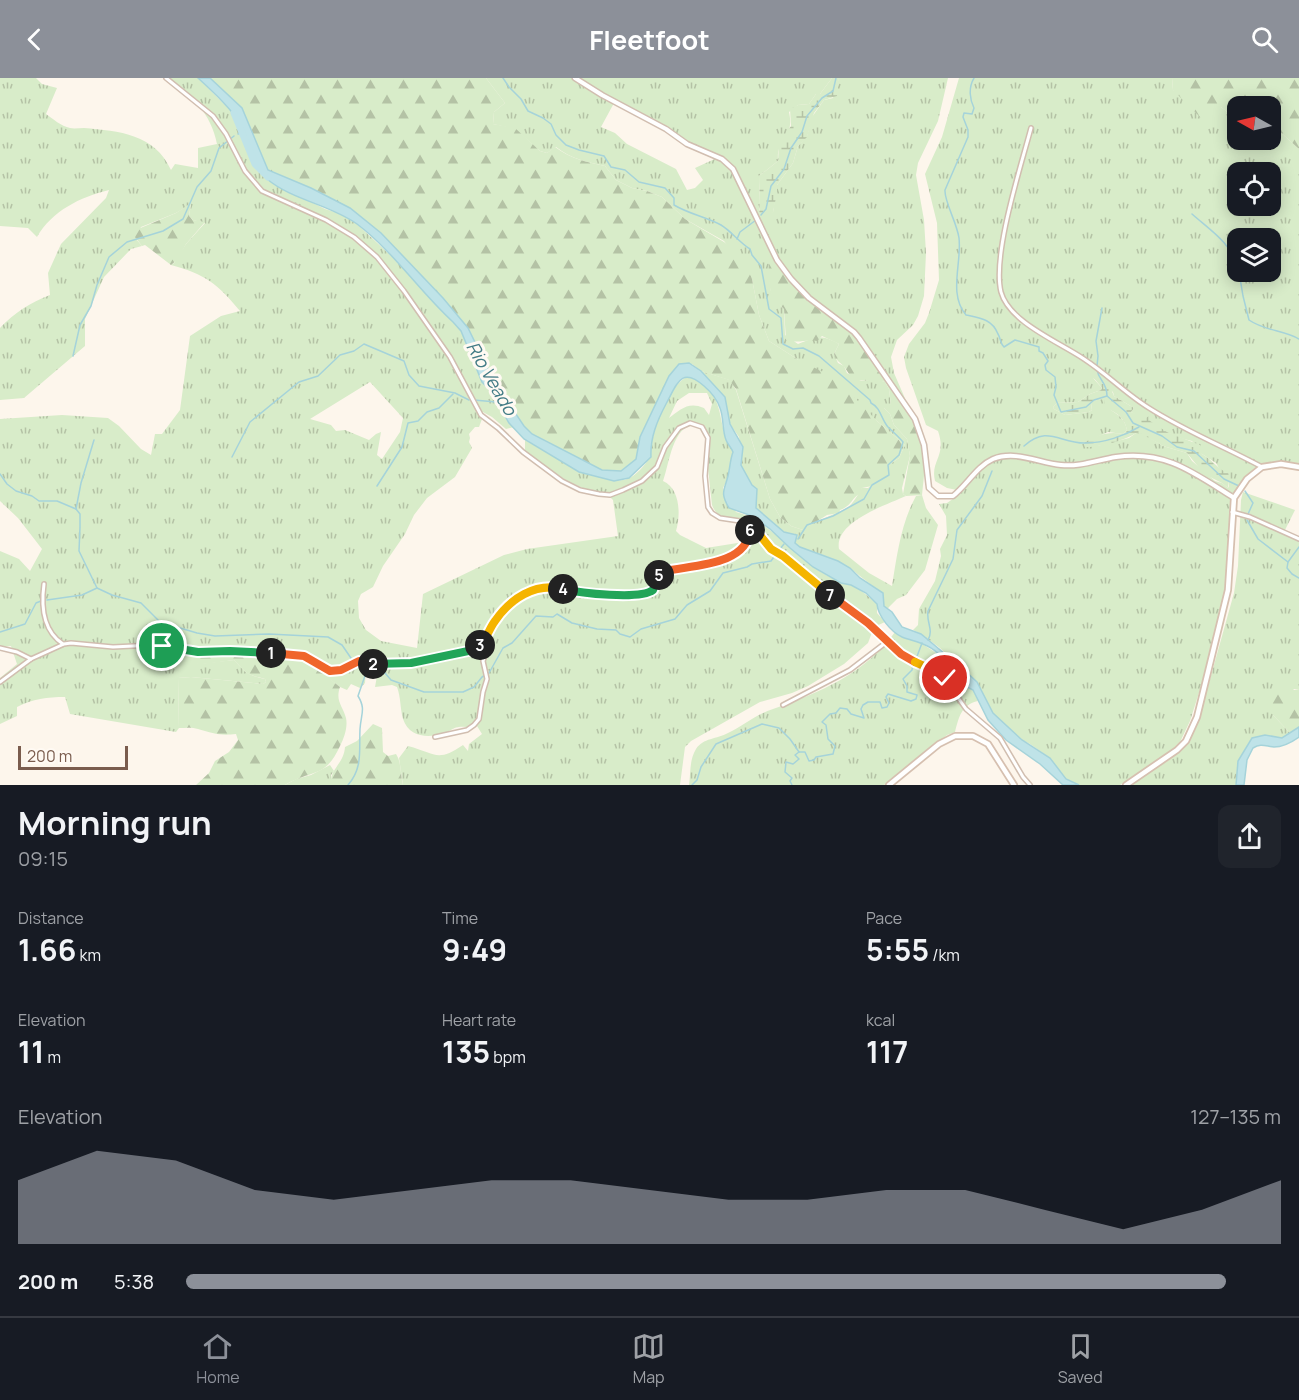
<!DOCTYPE html>
<html lang="en">
<head>
<meta charset="utf-8">
<style>
	:root { --surface:#171b24; --page:#20242c; --text:#f1f3f6; --muted:#9ea1a6; --line:#363941; --accent:#8c9099 }
	body { margin:0; font-family:Manrope,sans-serif; background:var(--page); color:var(--text); height:100vh; display:flex; flex-direction:column; font-size:22px; white-space:nowrap }
	* { box-sizing:border-box; margin:0 }
	p { font-size:20px; color:var(--muted) }
	.icon { flex:none; width:33px; height:33px; fill:none; stroke:currentColor; stroke-width:2; stroke-linecap:round; stroke-linejoin:round }
	.map { position:relative; height:707px; overflow:hidden }
	.side { display:flex; flex-direction:column; background:var(--surface); flex:1 }
	.side>* { flex:none }
	.needle { width:39px; rotate:278deg }
	.tools { position:absolute; left:1227px; top:18px; display:grid; gap:12px }
	.tools a { display:grid; place-items:center; width:54px; height:54px; border-radius:12px; background:var(--surface); box-shadow:0 3px 15px #0003; font-size:30px }
	.scale { position:absolute; left:18px; bottom:15px; width:110px; box-sizing:border-box; padding-left:6px; border:3px solid #7a5c4d; border-top:0; font-size:16px; line-height:21px; white-space:nowrap; color:#7a5c4d; -webkit-text-stroke:4px #fffaf3; paint-order:stroke }
	.pin { position:absolute; display:grid; place-items:center; width:51px; height:51px; color:#fff; margin:-26px; border:3px solid #fff; border-radius:50%; box-shadow:0 2px 6px #0007 }
	.km { position:absolute; width:30px; height:30px; margin:-15px; border-radius:50%; background:#222; color:#fff; font-size:16px; line-height:30px; text-align:center }
	.round { display:grid; place-items:center; flex:none; width:63px; height:63px; border-radius:12px; background:var(--page) }
	.headline { display:flex; align-items:center; justify-content:space-between; height:102px; padding:0 18px }
	h1 { font-size:33px; font-weight:700; line-height:45px }
	.metrics { display:grid; grid-template-columns:repeat(3,1fr); gap:9px; height:102px; padding:6px 18px }
	.metrics div { display:grid; align-content:center }
	.metrics b { font-size:30px; font-weight:700 }
	.metrics small { font-size:16px; font-weight:400 }
	.metrics p { font-size:16px }
	.chart { height:168px; padding:12px 18px }
	.chart p { display:flex; justify-content:space-between }
	.chart svg { width:100%; height:108px; margin-top:6px; fill:var(--accent); opacity:.7 }
	ul { padding:0 18px; list-style:none; font-size:20px }
	li { display:grid; grid-template-columns:96px 72px 1fr; align-items:center; height:45px }
	li i { height:15px; border-radius:8px; background:var(--accent) }
	header { display:flex; justify-content:space-between; align-items:center; height:78px; padding:0 18px; background:var(--accent); color:#fff; font-size:27px; font-weight:700 }
	.dock { display:flex; justify-content:space-around; align-items:center; height:84px; border-top:2px solid var(--line); background:var(--surface); font-size:16px; color:var(--muted) }
	.dock a { display:grid; justify-items:center; gap:3px }
	.dock .active { color:var(--accent) }
	.map>svg:first-child { display:block }
	.grass { fill:url(#grass-tufts); fill-rule:evenodd }
	.forest { fill:url(#forest-firs) }
	.wetland { fill:url(#wetland-marsh) }
	.water { fill:#bfe3e8; stroke:#a5d3da; stroke-width:1.5 }
	.lines { fill:none; stroke-linecap:round; stroke-linejoin:round }
	.stream { stroke:#a5d3da; stroke-width:1.5 }
	.river { stroke:#bfe3e8; stroke-width:7 }
	.minor-casing { stroke:#d1beb0; stroke-width:6 }
	.tertiary-casing { stroke:#d1beb0; stroke-width:7 }
	.secondary-casing { stroke:#d6c0b0; stroke-width:8 }
	.minor { stroke:#fff; stroke-width:3 }
	.tertiary { stroke:#fff; stroke-width:4 }
	.secondary { stroke:#fff; stroke-width:4.5 }
	.split-1-casing { stroke:#fff; stroke-width:12 }
	.split-2-casing { stroke:#fff; stroke-width:12 }
	.split-3-casing { stroke:#fff; stroke-width:12 }
	.split-4-casing { stroke:#fff; stroke-width:12 }
	.split-5-casing { stroke:#fff; stroke-width:12 }
	.split-6-casing { stroke:#fff; stroke-width:12 }
	.split-7-casing { stroke:#fff; stroke-width:12 }
	.split-8-casing { stroke:#fff; stroke-width:12 }
	.split-9-casing { stroke:#fff; stroke-width:12 }
	.split-1 { stroke:#22a559; stroke-width:8 }
	.split-2 { stroke:#f0652b; stroke-width:8 }
	.split-3 { stroke:#22a559; stroke-width:8 }
	.split-4 { stroke:#f5b400; stroke-width:8 }
	.split-5 { stroke:#22a559; stroke-width:8 }
	.split-6 { stroke:#f0652b; stroke-width:8 }
	.split-7 { stroke:#f5b400; stroke-width:8 }
	.split-8 { stroke:#f0652b; stroke-width:8 }
	.split-9 { stroke:#f5b400; stroke-width:8 }
	.labels { text-anchor:middle; dominant-baseline:central; stroke-width:6; stroke-linejoin:round; paint-order:stroke }
	.water-label { font-size:18px; font-style:italic; fill:#437c86; stroke:#fffaf3 }
</style>
</head>
<body>
<header><svg class="icon" aria-label="back" viewBox="0 0 24 24"><path d="M15 5l-7 7 7 7"/></svg>Fleetfoot<svg class="icon" aria-label="search" viewBox="0 0 24 24"><circle cx="10" cy="10" r="6"/><path d="M15 15l6 6"/></svg></header>
<div class="map">
<svg width="1299" height="707" viewBox="0 0 1299 707">
	<defs>
		<pattern id="grass-tufts" width="24" height="20" patternUnits="userSpaceOnUse" patternTransform="scale(1.5)"><rect width="24" height="20" fill="#d8ecc9"/><path d="M3 7l-1-3M5 7V3M7 7l1-3M15 17l-1-3M17 17v-4M19 17l1-3" fill="none" stroke="#b4c2a5"/></pattern>
		<pattern id="forest-firs" width="22" height="20" patternUnits="userSpaceOnUse" patternTransform="scale(1.5)"><rect width="22" height="20" fill="#d8ecc9"/><path d="M5 1l3.5 6h-7zM16 11l3.5 6h-7z" fill="#b4c2a5"/></pattern>
		<pattern id="wetland-marsh" width="20" height="14" patternUnits="userSpaceOnUse" patternTransform="scale(1.5)"><rect width="20" height="14" fill="#d8ecc9"/><path d="M1 5h8M5 5V1M11 12h8M15 12V8" fill="none" stroke="#b4c2a5"/></pattern>
	</defs>
	<rect width="100%" height="100%" fill="#fdf6ec"/>
	<g class="grass">
		<path d="M0,0H36L42,6L57,10L46,36C53,41 61,48 70,50C74,51 79,50 84,50C119,53 155,56 171,92L175,86L198,90V70L217,66C211,35 192,18 167,0H198L235,37L242,48L259,91L268,102L325,131L341,136L357,146L403,189L453,244L461,253L482,304L490,312L509,345L514,349L506,351L492,339L481,333L482,341L479,349H475L469,356L470,360L469,364L472,370L455,399L427,420L414,437L405,456L383,488L373,509L361,516L358,523L359,540L366,552L381,563L417,570L423,516L504,477L527,471L618,458L613,422L607,416L585,411L567,403L525,374V362C546,374 603,410 627,401C636,398 645,387 650,379C650,358 668,305 689,298C722,311 718,335 726,362C728,366 731,369 733,374L728,400L723,410L736,434C769,442 795,479 826,497C835,502 842,503 851,507C861,511 869,519 877,526V535L885,544L874,549L868,565L844,586L808,608L792,615L760,624L691,663L685,669L680,707H403L399,680L408,668C435,675 437,685 463,667L468,673L469,666L482,656L477,648C468,651 466,648 459,649C453,649 448,655 442,656C427,660 409,659 403,641C400,630 401,620 397,609L392,607L375,609L377,598L372,589L366,591L365,605L360,610L351,606L347,612L340,609L302,581L278,577L228,575L190,577L198,586L234,582C246,595 247,597 265,601L266,604L263,606L191,599L178,600L179,650L176,654L70,636L65,619C47,619 33,621 17,629V638L0,646V600L17,586L11,568L0,569V473L19,481L30,493L42,471L18,440L0,423V341L62,337L108,340L119,348L141,371L151,377L155,356H162L180,332L190,258L221,238L240,233C218,206 205,196 171,187L174,185L186,166L205,145L193,142L189,138L191,126L176,135L141,149L136,161L142,168L131,171L104,199L85,241V268L24,320L0,322V250C15,234 30,225 50,217L48,195L61,166L106,120L109,112C80,119 52,133 37,159L28,150L0,148ZM370,304L403,340L400,354L382,381L377,377L381,354L376,356L369,362L345,352L336,353L331,347L310,341ZM689,315H707L712,326L709,337L704,330C688,323 680,332 669,340L677,323ZM696,346L703,349L707,355L709,364L708,390L712,427C718,443 733,440 747,446L750,451V463L706,470L680,457L676,453C681,437 680,410 663,403C670,384 672,348 696,346Z"/>
		<path d="M486,0H832L820,16H816L809,26L798,27L789,34C795,61 776,59 778,83L759,98C759,111 761,123 759,136L773,134L777,107L793,85L798,68L807,58L812,39L824,22L833,20L839,0H948L938,43L918,85L916,97L924,142L926,175L924,218L918,238L913,247L897,262L891,279L894,295L907,325L854,255L839,246L819,229L770,202C769,216 775,222 784,231L785,257L798,266C817,259 821,256 839,266L834,276L838,285L844,288L847,295L861,303L876,301L885,304L889,311L891,327L884,330L890,336L894,347L907,361L910,378L902,410L903,416L906,418C886,427 834,444 839,471L869,495L892,508C897,477 901,445 916,418L922,417L926,430L938,447L925,492L906,517L897,521L887,531L884,528L883,515C868,506 855,492 840,484C827,477 813,476 800,469L795,465L797,457L784,454L756,430L755,415L741,387L742,382L739,359L730,346L725,319L701,293L730,302L736,312L770,421L780,439L791,448L803,452C817,441 833,438 847,430C853,426 858,416 862,410H868L877,403L890,386L899,380L905,367L877,343L797,281L769,263L759,237L752,201L724,163L685,141L662,119L647,113L632,110L616,102L605,88C587,84 571,81 556,69L547,75L540,73L515,51L493,46L494,34L505,25ZM614,25L668,52L693,69L712,74L719,79L695,90L703,102L695,110L687,112L676,91L627,66L615,55L601,49Z"/>
		<path d="M959,0H1172L1173,12L1221,29L1237,42L1238,62H1270L1271,50L1278,52L1299,71V387L1281,384L1258,390L1236,418L1231,491L1215,564L1190,643L1180,664L1172,672L1120,707H1079L1066,701L1050,680L1030,666L1022,662L993,635L976,604L940,570L921,556L913,552L918,547L919,531L935,503L941,478L940,471L947,457L946,438L939,426L947,425L960,416L957,412L947,410L935,403C930,382 947,379 938,353L926,347L906,290L904,279L909,266L925,245L929,235L939,202L937,145L925,96L942,59ZM1238,94H1270V128H1238ZM1238,160H1270V194H1238ZM1093,300L1113,314L1114,318L1134,330L1131,334C1150,344 1170,359 1192,363L1202,376L1216,385L1220,392L1229,396V408L1228,410L1222,405L1215,403L1192,383L1187,375L1163,368L1142,355H1136L1129,360L1097,368L1084,365L1108,354L1123,356L1127,352C1123,332 1105,336 1105,320L1093,323L1091,325L1092,332L1089,334L1065,337L1054,331L1053,329L1057,325L1078,324L1090,316L1101,312L1102,310Z"/>
		<path d="M1243,414L1295,432L1283,456L1299,463V612L1294,611L1273,637L1290,655L1282,660H1252C1240,676 1240,688 1236,707H1130L1169,682L1184,668L1202,630L1234,515L1238,488L1241,422Z"/>
		<path d="M895,554L901,559L916,562L938,576L950,600L973,612L978,623C961,627 959,639 955,654L947,657L884,707H689C691,694 689,683 696,671C703,660 717,661 728,655C743,648 757,636 773,631C819,615 866,595 895,554Z"/>
		<path d="M330,687L334,693L331,697V707H285L296,701L311,697Z"/>
	</g>
	<g class="forest">
		<path d="M210,0H486L505,25L494,34L493,46L515,50L540,73L547,75L555,69C571,81 587,84 605,88L616,102L632,110L647,113L662,119L685,141L724,164L743,178L752,201L759,237L769,263L797,281L837,301L877,343L905,367L899,380L890,386L887,396L872,408L862,410L861,415C851,420 852,428 840,432L839,435L827,437L803,452L791,448L780,439L770,421L736,311L729,302L701,293L692,286L669,298L640,359L636,381L621,393L602,392L532,356L524,348L495,305L468,250L381,155L350,130L311,110L268,92L242,30Z"/>
		<path d="M1172,0H1299V71L1278,52L1271,50L1270,28H1238L1237,42L1221,29L1201,40L1173,12Z"/>
		<path d="M191,125L189,138L193,142L205,144L186,166L178,181L171,187L145,167L142,168L131,154L176,135Z"/>
		<path d="M771,170L780,185L819,229L839,246L854,255L907,325L924,370L925,388L922,417L906,418L903,416L910,378L907,361L894,347L890,336L884,330L885,326L891,327L889,311L885,304C874,300 864,304 853,302C850,298 848,294 845,290C841,284 836,284 834,276L839,266L822,258L817,263C804,261 800,266 786,262L784,231C781,228 775,224 773,221C767,206 768,185 771,170Z"/>
		<path d="M178,572C196,580 205,575 223,575C242,574 286,574 302,581C316,587 328,600 340,609C335,623 343,628 346,640C348,649 344,660 340,668C325,701 312,691 285,707H196L209,695L215,683L229,674L238,662L236,656C219,658 213,655 198,651C192,649 185,650 179,650L178,600L191,599L263,606L266,604L265,601C246,596 248,597 234,582C216,584 195,590 178,582Z"/>
		<path d="M1284,612H1299V649L1290,655L1273,637L1269,623L1276,616Z"/>
		<path d="M373,646L382,650L383,674L388,678L396,676C402,685 400,696 403,707H331C329,691 344,686 345,669L357,663Z"/>
	</g>
	<g class="wetland">
		<path d="M832,0H839L837,18L824,22L814,35L807,59L798,68L793,85L777,107V115L773,134L764,140L759,136C761,124 759,111 759,98L778,83L779,65L791,48L790,31L798,27L809,26L816,16H820Z"/>
		<path d="M1092,293L1108,304L1114,318L1134,330L1131,334L1146,340L1149,338L1150,343L1167,354L1200,367L1202,376C1213,382 1218,392 1230,396L1228,410L1222,405L1204,396L1187,375L1163,368L1142,356L1136,355C1126,362 1098,370 1085,369L1084,365C1097,357 1108,353 1123,356L1127,352C1124,339 1117,335 1106,330L1104,321L1093,323L1091,325L1092,332L1089,334L1065,337L1054,331L1053,329L1057,325L1078,324L1090,316L1101,312L1102,310L1093,299Z"/>
	</g>
	<g class="water">
		<path d="M198,0H210L242,30L268,92L311,110L350,130L381,155L443,220L468,250L495,305L524,348L532,356L602,392L621,393L636,381L640,359L669,298L679,286L689,285L701,293L725,319L730,346L743,369L741,387L752,407L757,411L756,430L784,454L797,457L795,465L800,469L838,483L850,490L860,500L883,515L884,528L892,534L902,549L921,556L963,591L977,604L993,635L1022,662L1050,680L1066,701L1079,707H1063L1040,686L1006,662L988,642L973,612L950,600C947,593 945,584 940,578C931,566 915,564 902,559C891,554 878,538 877,526L866,515L851,507L841,505L813,489L790,470L770,451L752,438L729,430C720,415 724,413 728,398C730,390 730,382 733,374C731,369 728,367 726,362C722,352 724,340 720,330C717,321 711,314 704,308C681,288 677,306 666,326C657,343 650,360 651,379L629,400L614,403L579,394L524,361L509,345L490,312L482,304L461,253L453,244C419,213 394,174 357,146C331,127 292,122 267,101C253,88 250,64 241,47C232,31 212,13 198,0Z"/>
		<path d="M1299,649V659C1292,664 1283,669 1274,669C1265,668 1261,665 1253,670L1247,682L1244,707H1236L1238,683L1252,660L1265,657L1282,660Z"/>
	</g>
	<g class="lines">
		<g class="stream">
			<path d="M503,0L509,9L521,21L528,33L543,40L551,46L556,57L566,67L579,72L604,78L611,89L625,92L639,104L665,110L674,120V127C689,136 706,139 721,147C731,153 739,164 750,171L752,177L761,188L769,231L781,240L783,266L793,271L803,270L819,278L870,322L871,325C881,330 881,341 888,349C893,354 898,358 903,364L899,377L888,387L889,397L872,407L864,421L833,438L807,447L798,461"/>
			<path d="M974,0C968,10 970,22 974,30L972,36L964,35L963,39L968,52V59L945,112C944,123 957,145 959,160C962,185 948,216 966,237C980,240 992,241 998,256C1001,261 1000,265 1004,269L1015,262L1039,269V273L1043,275L1048,283L1045,287L1046,292L1055,299L1056,309L1054,317L1061,334L1086,329L1094,322L1107,318"/>
			<path d="M238,56L243,54"/>
			<path d="M1192,136C1210,152 1231,165 1238,189"/>
			<path d="M761,137L766,131L771,108L784,91L791,70L802,54L807,38L822,20L833,13L836,0"/>
			<path d="M737,161L740,154L756,142"/>
			<path d="M1239,194L1243,218L1249,242C1265,253 1283,252 1299,261"/>
			<path d="M73,278L80,247L91,228L97,207L109,179L127,164L163,153L183,141L197,109L211,93L219,70L234,58"/>
			<path d="M1097,288L1098,278L1096,263L1102,230"/>
			<path d="M1097,292C1099,303 1107,304 1107,318L1126,334L1133,345L1162,358L1177,369L1194,373L1224,401L1239,408"/>
			<path d="M474,322L496,324"/>
			<path d="M94,362L81,405L76,431L80,436V449L79,473L97,510L112,517L141,525L160,544L197,555L215,558L269,556L328,559L342,567L353,583"/>
			<path d="M1024,368C1048,346 1060,366 1086,365C1104,365 1124,358 1139,349"/>
			<path d="M232,379L250,344L299,304L318,298L340,277L354,273L364,266L404,283L409,297L419,308L455,315L469,322"/>
			<path d="M0,396L7,406L16,413L32,418L39,423H57L76,431"/>
			<path d="M377,408L402,369L408,345L418,343L427,334L439,330L453,316"/>
			<path d="M1245,413L1253,425L1248,436"/>
			<path d="M1247,442L1258,461L1288,484"/>
			<path d="M1299,469L1288,484L1287,490L1292,496L1299,500"/>
			<path d="M779,472L784,466"/>
			<path d="M47,522L82,517L97,510"/>
			<path d="M0,554L25,546L36,525L41,523"/>
			<path d="M928,562C934,552 926,544 928,533L953,481L957,452L982,418L992,393"/>
			<path d="M916,581L922,565"/>
			<path d="M356,586L385,595L391,602L424,614H463L474,609L482,599L489,595L503,570L512,565L536,538L553,539L557,536L572,545L597,551L616,552L620,556L630,559L641,551L675,541L687,527L710,513L723,495L747,489L752,486L771,483L776,476"/>
			<path d="M799,674H805L809,683L814,682L816,679L833,676L835,668L828,661L826,647L822,644L830,636L836,635L840,630L847,631L851,636L864,640L861,631L863,627L868,624H880L882,630L887,629L889,625L886,619L888,616L911,623L916,621L917,617L907,614V608L903,601L912,592L913,587"/>
			<path d="M348,707C363,690 359,672 360,651C361,636 366,631 358,618L367,592"/>
			<path d="M692,707L697,702L701,689L716,666L762,646L779,650L790,661L799,674L795,677L799,681L793,686L786,684L785,694L792,700L790,703L792,707"/>
		</g>
		<path class="river" d="M234,35L255,86L268,99"/>
		<defs>
			<g id="minor">
				<path d="M166,0L213,38L226,56L245,93L262,113L326,142L354,159L377,179L404,213L450,279L481,337L498,350L523,374L562,403L580,412L599,416L610,417L623,412L642,403L657,389L665,369L679,350L690,345L702,349L708,360L705,398L708,429L712,435L720,440L740,443L746,446L759,456L771,471L783,478L821,510L851,530L901,576L942,597L966,631L1000,660L1023,699L1030,707"/>
				<path d="M1031,50C1021,88 992,177 1001,214C1009,244 1059,264 1084,281C1107,296 1126,316 1149,330C1185,353 1225,369 1262,389"/>
				<path d="M1232,434L1250,439L1299,461"/>
				<path d="M44,506C41,528 43,553 63,566"/>
				<path d="M0,570L17,574L31,581"/>
				<path d="M0,604L31,581L64,566L71,565L113,569L153,567L198,574L240,573L296,577L310,581L325,591L335,593L359,583L377,587L411,585L473,571C489,563 495,539 510,526C541,500 549,511 583,516C593,517 604,515 615,515C624,516 633,517 642,517C657,514 654,502 663,494C689,486 751,490 749,449"/>
				<path d="M783,627L850,592L888,563"/>
				<path d="M435,659L467,652L474,647L479,641L483,614L487,601L483,583L488,570L490,553"/>
			</g>
			<path id="tertiary" d="M575,0L602,17L666,51L687,66L722,81L733,91L777,182L791,201L809,220L854,254L859,260L915,341L924,367L929,410L938,418H953C967,407 977,388 993,381C1016,372 1039,385 1061,387C1080,389 1097,382 1116,379C1166,372 1194,395 1234,420"/>
			<g id="secondary">
				<path d="M889,707L939,666L955,658H973L988,666L1014,707"/>
				<path d="M1126,707L1177,672L1186,663L1197,639L1228,512L1234,420L1247,401L1262,389L1281,386L1299,389"/>
			</g>
		</defs>
		<use href="#minor" class="minor-casing"/>
		<use href="#tertiary" class="tertiary-casing"/>
		<use href="#secondary" class="secondary-casing"/>
		<use href="#minor" class="minor"/>
		<use href="#tertiary" class="tertiary"/>
		<use href="#secondary" class="secondary"/>
	</g>
	<g class="lines">
		<defs>
			<path id="split-1" d="M162,568L198,574L230,573L271,575"/>
			<path id="split-2" d="M271,575L304,578L330,593L341,592L359,583L373,586"/>
			<path id="split-3" d="M373,586L411,585L473,572L480,567"/>
			<path id="split-4" d="M480,567C487,560 489,551 495,543C510,521 535,504 563,511"/>
			<path id="split-5" d="M563,511C580,515 640,522 653,512L659,497"/>
			<path id="split-6" d="M659,497L665,493C692,487 747,488 750,452"/>
			<path id="split-7" d="M750,452L749,449L759,456L771,471L783,478L830,517"/>
			<path id="split-8" d="M830,517L868,545L901,576L915,584"/>
			<path id="split-9" d="M915,584L937,594L945,600"/>
		</defs>
		<use href="#split-1" class="split-1-casing"/>
		<use href="#split-2" class="split-2-casing"/>
		<use href="#split-3" class="split-3-casing"/>
		<use href="#split-4" class="split-4-casing"/>
		<use href="#split-5" class="split-5-casing"/>
		<use href="#split-6" class="split-6-casing"/>
		<use href="#split-7" class="split-7-casing"/>
		<use href="#split-8" class="split-8-casing"/>
		<use href="#split-9" class="split-9-casing"/>
		<use href="#split-1" class="split-1"/>
		<use href="#split-2" class="split-2"/>
		<use href="#split-3" class="split-3"/>
		<use href="#split-4" class="split-4"/>
		<use href="#split-5" class="split-5"/>
		<use href="#split-6" class="split-6"/>
		<use href="#split-7" class="split-7"/>
		<use href="#split-8" class="split-8"/>
		<use href="#split-9" class="split-9"/>
	</g>
	<g class="labels">
		<g class="water-label">
			<text transform="translate(492 300) rotate(60)">Rio Veado</text>
		</g>
	</g>
</svg>
<div class="tools">
<a><svg class="needle" viewBox="-14 -14 28 28"><path d="M0-13l5 13h-10z" fill="#e53935"/><path d="M0 13l5-13h-10z" fill="#9ea1a6"/></svg></a>
<a><svg class="icon" aria-label="locate" viewBox="0 0 24 24"><circle cx="12" cy="12" r="6"/><path d="M12 2v4M12 18v4M2 12h4M18 12h4"/></svg></a>
<a><svg class="icon" aria-label="layers" viewBox="0 0 24 24"><path d="M12 4l9 5-9 5-9-5zM3 14l9 5 9-5"/></svg></a>
</div>
<div class="scale">200 m</div>
<div class="pin" style="left:162px;top:568px;background:#1e9e55"><svg class="icon" aria-label="arrive" viewBox="0 0 24 24"><path d="M6 21V4h12l-3 4 3 4H6"/></svg></div>
<div class="pin" style="left:945px;top:600px;background:#d93025"><svg class="icon" aria-label="check" viewBox="0 0 24 24"><path d="M5 12l5 5 9-10"/></svg></div>
<b class="km" style="left:271px;top:575px">1</b>
<b class="km" style="left:373px;top:586px">2</b>
<b class="km" style="left:480px;top:567px">3</b>
<b class="km" style="left:563px;top:511px">4</b>
<b class="km" style="left:659px;top:497px">5</b>
<b class="km" style="left:750px;top:452px">6</b>
<b class="km" style="left:830px;top:517px">7</b>
</div>
<section class="side">
<div class="headline"><div><h1>Morning run</h1><p>09:15</p></div><a class="round"><svg class="icon" aria-label="share" viewBox="0 0 24 24"><path d="M12 15V3M7 8l5-5 5 5M5 13v7h14v-7"/></svg></a></div>
<div class="metrics">
<div><p>Distance</p><b>1.66<small> km</small></b></div>
<div><p>Time</p><b>9:49</b></div>
<div><p>Pace</p><b>5:55<small> /km</small></b></div>
</div>
<div class="metrics">
<div><p>Elevation</p><b>11<small> m</small></b></div>
<div><p>Heart rate</p><b>135<small> bpm</small></b></div>
<div><p>kcal</p><b>117</b></div>
</div>
<div class="chart"><p><span>Elevation</span>127–135 m</p>
<svg viewBox="0 0 160 44" preserveAspectRatio="none"><path d="M0 44V18L10 6L20 10L30 22L40 26L50 22L60 18L70 18L80 22L90 26L100 26L110 22L120 22L130 30L140 38L150 30L160 18V44z"/></svg>
</div>
<ul>
<li><b>200 m</b>5:38<i style="width:95%"></i></li>
</ul>
</section>
<nav class="dock">
<a class="active"><svg class="icon" aria-label="home" viewBox="0 0 24 24"><path d="M3 11l9-7 9 7M6 9v11h12V9"/></svg>Home</a>
<a><svg class="icon" aria-label="map" viewBox="0 0 24 24"><path d="M3 6l6-2 6 2 6-2v14l-6 2-6-2-6 2zM9 4v14M15 6v14"/></svg>Map</a>
<a><svg class="icon" aria-label="saved" viewBox="0 0 24 24"><path d="M7 4h10v16l-5-4-5 4z"/></svg>Saved</a>
</nav>
</body>
</html>
